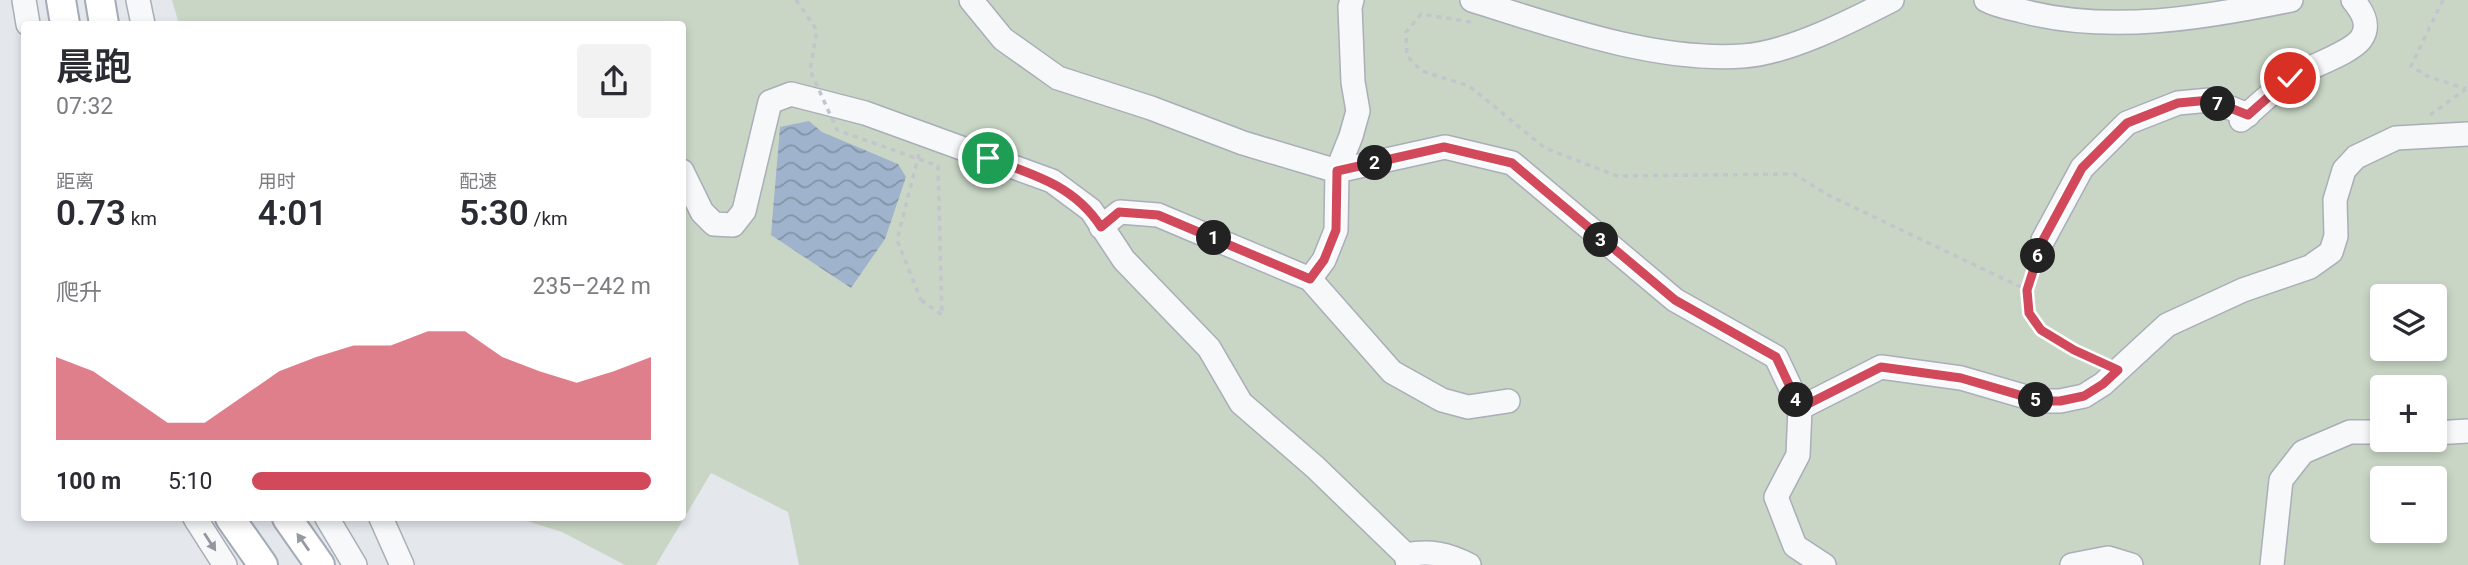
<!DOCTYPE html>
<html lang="zh">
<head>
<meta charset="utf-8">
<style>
	:root { --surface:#fff; --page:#f2f2f3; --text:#2b2b33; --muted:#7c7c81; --accent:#d1495b }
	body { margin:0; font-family:Roboto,"Noto Sans SC",sans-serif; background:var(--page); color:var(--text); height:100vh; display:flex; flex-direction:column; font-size:26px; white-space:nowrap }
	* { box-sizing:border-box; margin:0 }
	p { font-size:23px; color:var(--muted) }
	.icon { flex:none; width:38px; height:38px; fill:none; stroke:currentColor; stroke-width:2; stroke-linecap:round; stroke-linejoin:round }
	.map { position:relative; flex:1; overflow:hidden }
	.drawer { position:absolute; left:21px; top:21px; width:665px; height:500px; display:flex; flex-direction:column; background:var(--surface); border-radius:7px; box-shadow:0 4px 10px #0003 }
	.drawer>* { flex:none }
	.controls { position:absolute; left:2370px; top:284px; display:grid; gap:14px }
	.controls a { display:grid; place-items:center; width:77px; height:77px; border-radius:7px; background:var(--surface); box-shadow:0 4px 10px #0003; font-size:35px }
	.pin { position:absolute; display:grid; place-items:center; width:60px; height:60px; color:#fff; margin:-30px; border:4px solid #fff; border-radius:50%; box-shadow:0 2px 7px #0007 }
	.km { position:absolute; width:35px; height:35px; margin:-18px; border-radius:50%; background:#222; color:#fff; font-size:19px; line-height:35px; text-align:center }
	.round { display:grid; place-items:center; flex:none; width:74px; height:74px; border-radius:7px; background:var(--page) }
	.overview { display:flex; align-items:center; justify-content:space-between; height:119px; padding:0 35px }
	h1 { font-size:38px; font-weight:600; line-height:52px }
	.stats { display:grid; grid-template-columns:repeat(3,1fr); gap:10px; height:119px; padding:7px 35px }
	.stats div { display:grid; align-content:center }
	.stats b { font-size:35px; font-weight:600 }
	.stats small { font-size:19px; font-weight:400 }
	.stats p { font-size:19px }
	.chart { height:196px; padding:14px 35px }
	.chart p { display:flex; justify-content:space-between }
	.chart svg { width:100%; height:126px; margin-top:7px; fill:var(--accent); opacity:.7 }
	ul { padding:0 35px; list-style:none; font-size:23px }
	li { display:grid; grid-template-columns:112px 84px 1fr; align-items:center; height:52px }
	li i { height:18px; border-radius:9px; background:var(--accent) }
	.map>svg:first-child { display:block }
	.park { fill:#c9d6c5; fill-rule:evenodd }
	.water { fill:url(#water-waves) }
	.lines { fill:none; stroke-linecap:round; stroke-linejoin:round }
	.minor-casing { stroke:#a9aeb7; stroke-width:26 }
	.major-casing { stroke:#a3abb8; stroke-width:32 }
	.path { stroke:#c2c5cb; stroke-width:3.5; stroke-dasharray:5 5; stroke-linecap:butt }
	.minor { stroke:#f7f8fa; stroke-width:23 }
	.major { stroke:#fff; stroke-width:28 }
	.path-bridge { stroke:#c2c5cb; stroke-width:3.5; stroke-dasharray:5 5; stroke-linecap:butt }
	.oneway { fill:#9196a0 }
	.oneway2 { fill:#959aa2 }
	.route-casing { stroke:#fff; stroke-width:14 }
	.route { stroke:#d1495b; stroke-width:9 }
</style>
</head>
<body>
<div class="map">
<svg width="2468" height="565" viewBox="0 0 2468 565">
	<defs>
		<pattern id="water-waves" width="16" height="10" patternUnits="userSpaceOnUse" patternTransform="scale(1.75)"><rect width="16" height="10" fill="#9fb4cc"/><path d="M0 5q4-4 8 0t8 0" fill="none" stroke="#8293a7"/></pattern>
	</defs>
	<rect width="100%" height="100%" fill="#e4e7ec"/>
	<path class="park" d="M172,0H2468V565H799L788,512L711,473L656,565H625L562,532L517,518H682V24H179ZM2382,296H2434V348H2382ZM2382,387H2434V439H2382ZM2382,478H2434V530H2382Z"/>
	<path class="water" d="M809,121L822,132L898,164L906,177L885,239L851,288L771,235L780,127Z"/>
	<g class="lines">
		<defs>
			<g id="minor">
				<path d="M24,0L28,24"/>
				<path d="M138,0L143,24"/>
				<path d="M971,0L1003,39L1058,78L1151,108L1243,143L1337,171L1445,147L1512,163L1675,300L1776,357L1800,408L1798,455L1776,497L1795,546L1824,565"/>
				<path d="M1472,0C1555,26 1654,62 1743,56C1789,53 1851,21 1892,0"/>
				<path d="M1986,0C1997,6 2010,8 2022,11C2110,34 2203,18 2291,0"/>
				<path d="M2241,120C2257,107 2273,90 2291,78C2307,67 2350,54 2361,39C2371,25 2362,11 2353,0"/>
				<path d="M682,171L702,212L714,224L733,225L744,211L770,102L791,94L865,113L1052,181L1091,210L1124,260L1209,348L1241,403L1315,467L1406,555L1408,565"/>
				<path d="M1101,227L1120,212L1158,215L1310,279L1392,372L1442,400L1468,407L1508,401"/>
				<path d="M2043,240L2082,168L2127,123L2178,103L2210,100L2248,115"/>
				<path d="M1310,279L1324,260L1336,230L1337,171L1351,136L1358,111L1353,82L1350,7L1352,0"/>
				<path d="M1800,408L1881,367L1961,378L2040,401H2060L2084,396L2103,384L2167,325L2243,290L2310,267L2331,252L2336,236L2335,200L2344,170L2356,157L2396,138L2468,134"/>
				<path d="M2434,433L2468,431"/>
				<path d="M195,518L225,565"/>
				<path d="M327,518L355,565"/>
				<path d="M381,518L402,565"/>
				<path d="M1406,555C1429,550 1448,554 1469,565"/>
				<path d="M2072,565L2108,558L2131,565"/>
				<path d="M2272,565L2281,480L2303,452L2350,432H2382"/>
			</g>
			<g id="major">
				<path d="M61,0L65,24"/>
				<path d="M100,0L104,24"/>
				<path d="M230,518L263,565"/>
				<path d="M287,518L320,565"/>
			</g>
		</defs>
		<use href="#minor" class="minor-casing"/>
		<use href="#major" class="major-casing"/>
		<g class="path">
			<path d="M2443,0L2411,66L2427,76L2466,89"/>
			<path d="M1471,22L1421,14L1406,32L1407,56L1422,71L1469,86L1545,148L1617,176L1794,174L1828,195L2027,290"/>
			<path d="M2430,115L2466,89"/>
			<path d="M919,154L897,240L921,300"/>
			<path d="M2038,256C2034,267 2029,278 2027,288C2020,330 2070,348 2100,362"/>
		</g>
		<use href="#minor" class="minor"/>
		<use href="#major" class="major"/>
		<path class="path-bridge" d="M796,0L817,30L810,70L837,130L938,166L942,315L921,300"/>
	</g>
	<defs><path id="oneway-solid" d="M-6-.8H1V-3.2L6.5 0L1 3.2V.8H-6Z" transform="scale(1.75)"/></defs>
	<use class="oneway" href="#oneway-solid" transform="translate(210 542) rotate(57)"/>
	<use class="oneway2" href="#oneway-solid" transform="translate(303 542) rotate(-125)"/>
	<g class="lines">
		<defs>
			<path id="route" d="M988,158C1032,174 1074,185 1101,227L1119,212L1158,215L1310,279L1324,260L1336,230L1337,171L1444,147L1512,163L1675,300L1776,357L1800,408L1881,367L1961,378L2040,401H2060L2084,396L2103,384L2118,370L2074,350L2041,330L2029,313L2027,290L2043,240L2082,168L2127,123L2178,103L2210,100L2248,115L2290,78"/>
		</defs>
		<use href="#route" class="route-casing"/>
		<use href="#route" class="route"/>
	</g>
</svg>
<div class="controls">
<a><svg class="icon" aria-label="layers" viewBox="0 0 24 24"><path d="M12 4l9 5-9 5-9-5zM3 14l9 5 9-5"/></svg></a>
<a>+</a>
<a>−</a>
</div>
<div class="pin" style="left:988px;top:158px;background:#1e9e55"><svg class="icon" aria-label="arrive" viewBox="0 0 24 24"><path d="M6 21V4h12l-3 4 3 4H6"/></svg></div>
<div class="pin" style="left:2290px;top:78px;background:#d93025"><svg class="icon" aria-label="check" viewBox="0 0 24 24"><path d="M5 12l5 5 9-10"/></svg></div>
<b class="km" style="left:1214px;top:238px">1</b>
<b class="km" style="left:1375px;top:163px">2</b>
<b class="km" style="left:1601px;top:240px">3</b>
<b class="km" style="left:1796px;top:400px">4</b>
<b class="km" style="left:2036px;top:400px">5</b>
<b class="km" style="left:2038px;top:256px">6</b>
<b class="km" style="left:2218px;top:104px">7</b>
<section class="drawer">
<div class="overview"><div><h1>晨跑</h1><p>07:32</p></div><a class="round"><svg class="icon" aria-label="share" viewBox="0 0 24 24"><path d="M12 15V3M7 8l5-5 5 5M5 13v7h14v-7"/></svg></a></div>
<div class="stats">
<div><p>距离</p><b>0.73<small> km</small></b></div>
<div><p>用时</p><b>4:01</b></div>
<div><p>配速</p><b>5:30<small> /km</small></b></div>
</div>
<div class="chart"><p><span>爬升</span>235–242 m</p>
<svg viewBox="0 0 160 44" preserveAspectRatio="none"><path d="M0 44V15L10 20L20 29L30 38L40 38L50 29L60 20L70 15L80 11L90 11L100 6L110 6L120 15L130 20L140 24L150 20L160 15V44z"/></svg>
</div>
<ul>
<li><b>100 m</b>5:10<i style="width:100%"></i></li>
</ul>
</section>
</div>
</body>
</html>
